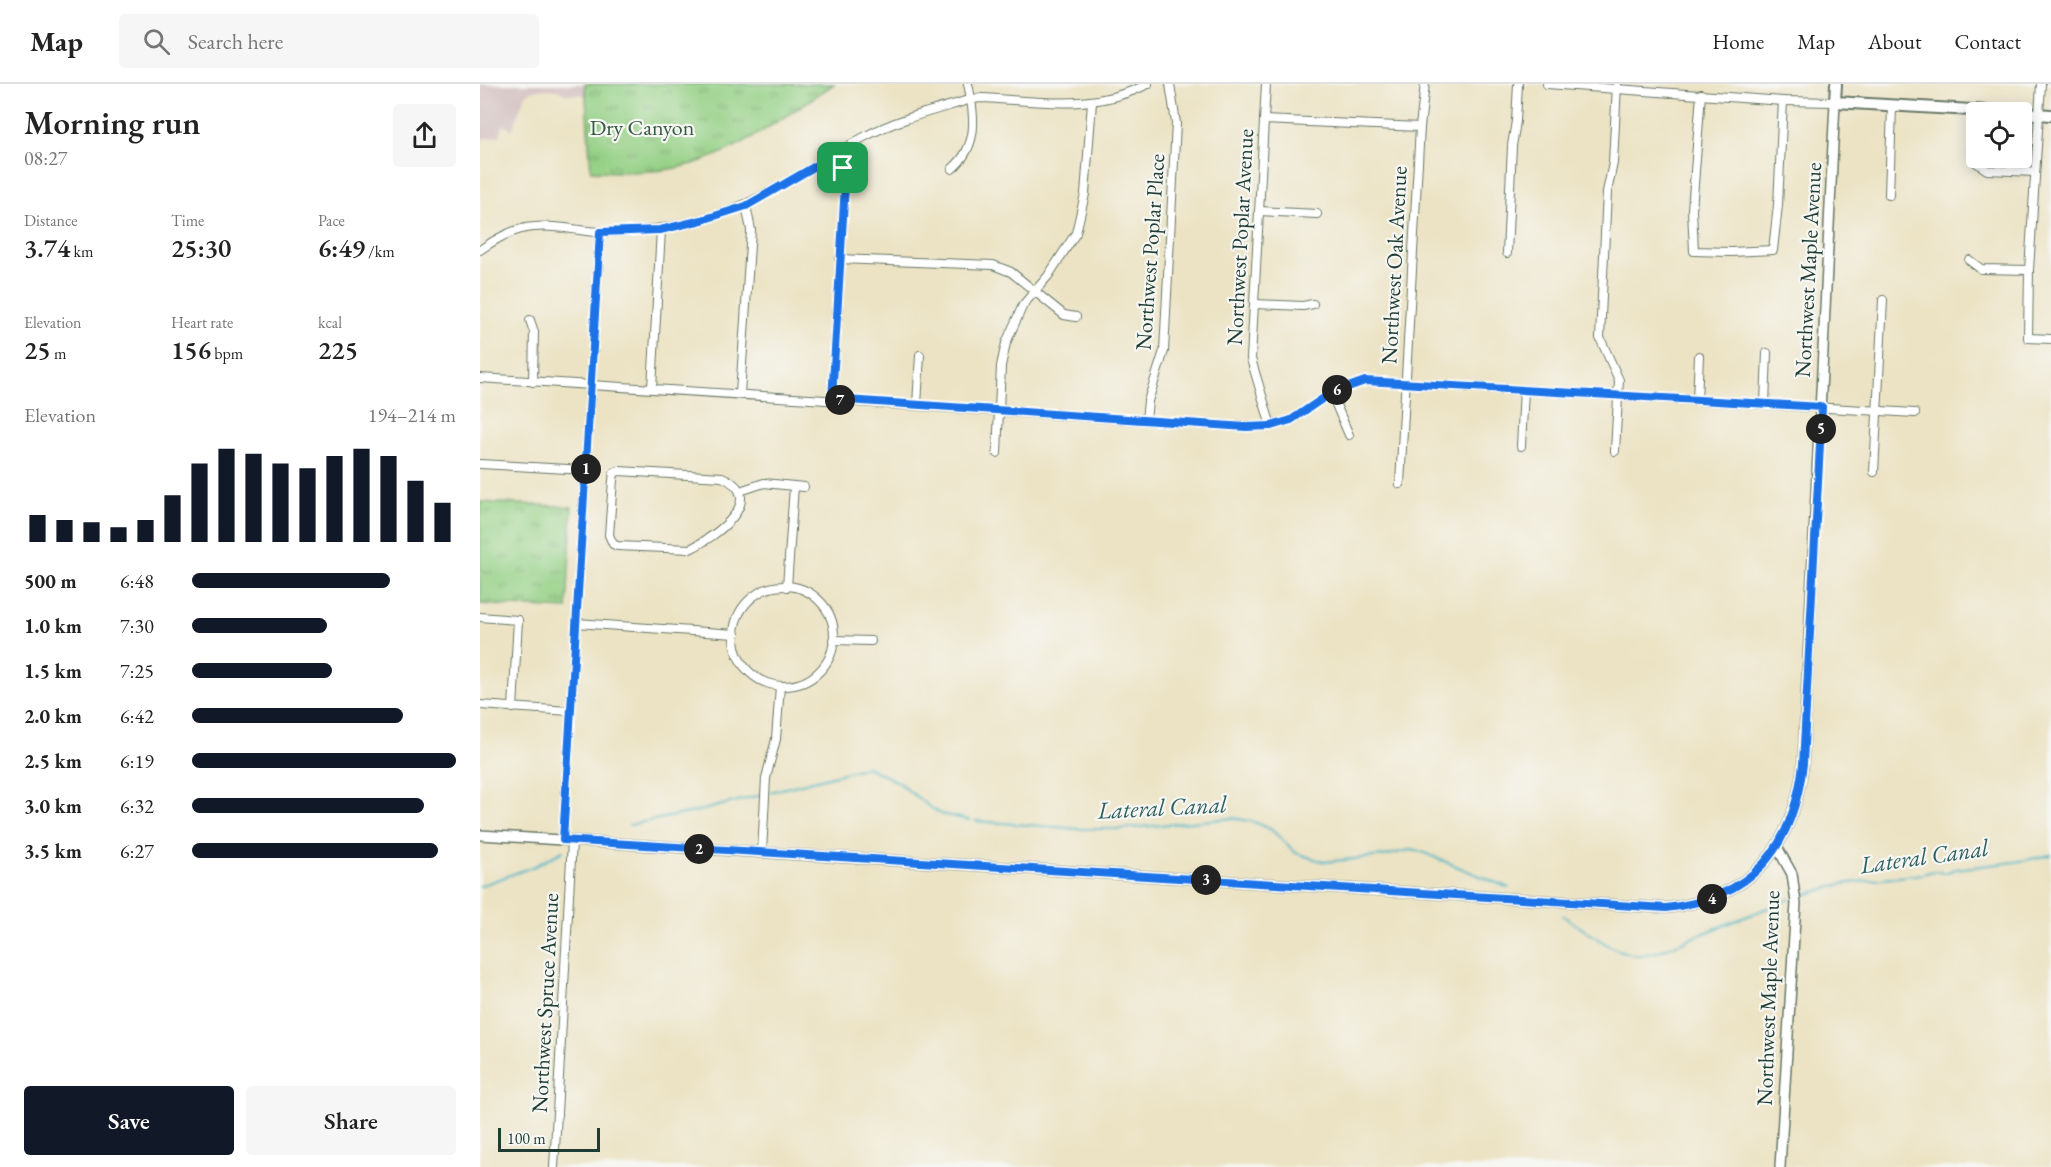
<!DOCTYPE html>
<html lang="en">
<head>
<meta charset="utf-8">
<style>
	:root { --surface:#fff; --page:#f6f6f6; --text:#222; --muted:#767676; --line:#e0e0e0; --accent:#111827 }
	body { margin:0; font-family:"EB Garamond",serif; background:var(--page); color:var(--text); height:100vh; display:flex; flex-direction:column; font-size:22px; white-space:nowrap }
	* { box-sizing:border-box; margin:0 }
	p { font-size:20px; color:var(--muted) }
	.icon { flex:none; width:33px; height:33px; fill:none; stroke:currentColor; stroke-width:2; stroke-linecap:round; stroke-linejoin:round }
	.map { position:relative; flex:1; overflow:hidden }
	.panel { display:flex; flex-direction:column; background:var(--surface); width:480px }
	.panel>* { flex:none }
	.tools { position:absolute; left:1486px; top:18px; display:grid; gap:12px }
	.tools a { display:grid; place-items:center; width:66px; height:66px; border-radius:6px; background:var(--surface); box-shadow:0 3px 15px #0003; font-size:30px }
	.scale { position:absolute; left:18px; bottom:15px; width:102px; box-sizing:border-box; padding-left:6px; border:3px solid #1f3d34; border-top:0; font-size:16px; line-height:21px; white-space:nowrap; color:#1f3d34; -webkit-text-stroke:4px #f6f6f2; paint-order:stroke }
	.pin { position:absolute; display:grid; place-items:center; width:51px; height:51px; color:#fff; margin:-26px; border-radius:12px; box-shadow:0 3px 9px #0006 }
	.km { position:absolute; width:30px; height:30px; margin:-15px; border-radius:50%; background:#222; color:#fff; font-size:16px; line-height:30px; text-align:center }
	.round { display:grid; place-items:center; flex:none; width:63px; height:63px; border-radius:6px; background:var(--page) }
	.summary { display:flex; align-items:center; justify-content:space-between; height:102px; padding:0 24px }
	h1 { font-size:33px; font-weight:600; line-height:45px }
	.stats { display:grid; grid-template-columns:repeat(3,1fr); gap:9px; height:102px; padding:6px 24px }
	.stats div { display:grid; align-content:center }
	.stats b { font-size:26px; font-weight:600 }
	.stats small { font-size:16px; font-weight:400 }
	.stats p { font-size:16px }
	.chart { height:168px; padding:12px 24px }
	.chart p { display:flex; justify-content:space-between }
	.chart svg { width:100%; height:108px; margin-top:6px; stroke:var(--accent); stroke-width:6 }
	.action { display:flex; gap:12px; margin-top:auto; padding:12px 24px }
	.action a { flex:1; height:69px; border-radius:6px; background:var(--accent); color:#fff; font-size:24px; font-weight:600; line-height:69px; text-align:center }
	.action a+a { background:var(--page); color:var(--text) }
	ul { padding:0 24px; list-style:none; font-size:20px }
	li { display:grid; grid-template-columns:96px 72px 1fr; align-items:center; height:45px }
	li i { height:15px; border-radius:8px; background:var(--accent) }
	header { display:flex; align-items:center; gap:36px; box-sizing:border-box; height:84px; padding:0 30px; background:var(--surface); border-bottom:2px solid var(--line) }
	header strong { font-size:28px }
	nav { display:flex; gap:33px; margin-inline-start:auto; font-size:21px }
	.search { width:420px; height:54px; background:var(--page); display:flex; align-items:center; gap:15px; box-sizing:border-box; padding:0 21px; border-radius:6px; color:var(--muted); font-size:22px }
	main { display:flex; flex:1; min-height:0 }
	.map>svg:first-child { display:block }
	.industrial { fill:#d2bfc0 }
	.park { fill:url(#park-tufts); stroke:#5a865c; stroke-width:1.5 }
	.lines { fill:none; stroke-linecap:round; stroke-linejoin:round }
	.stream { stroke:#48b3c5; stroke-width:2 }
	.minor-casing { stroke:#677766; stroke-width:10 }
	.tertiary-casing { stroke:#677766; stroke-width:12 }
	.secondary-casing { stroke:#677766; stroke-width:14 }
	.minor { stroke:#fff; stroke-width:8 }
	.tertiary { stroke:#fff; stroke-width:9 }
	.secondary { stroke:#fff; stroke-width:10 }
	.route-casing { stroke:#fff; stroke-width:12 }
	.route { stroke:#1a73e8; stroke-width:8 }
	.labels { text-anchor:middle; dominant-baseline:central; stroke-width:4.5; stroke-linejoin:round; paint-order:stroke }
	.park-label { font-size:22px; fill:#365a44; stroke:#f6f6f2 }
	.street-label { font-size:22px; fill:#1f3d34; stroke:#f6f6f2 }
	.water-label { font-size:24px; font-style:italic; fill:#2b6060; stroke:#f6f6f2 }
</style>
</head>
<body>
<header>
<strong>Map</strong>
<div class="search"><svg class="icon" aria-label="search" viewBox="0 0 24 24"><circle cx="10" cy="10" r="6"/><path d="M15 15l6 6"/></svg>Search here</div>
<nav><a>Home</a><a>Map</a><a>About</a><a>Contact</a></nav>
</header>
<main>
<section class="panel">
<div class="summary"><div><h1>Morning run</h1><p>08:27</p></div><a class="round"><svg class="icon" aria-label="share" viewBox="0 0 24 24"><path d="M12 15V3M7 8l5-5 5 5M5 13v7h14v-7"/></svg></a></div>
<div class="stats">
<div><p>Distance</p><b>3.74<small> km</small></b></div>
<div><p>Time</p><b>25:30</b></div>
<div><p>Pace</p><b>6:49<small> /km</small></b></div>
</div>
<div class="stats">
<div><p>Elevation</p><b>25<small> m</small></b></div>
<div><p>Heart rate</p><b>156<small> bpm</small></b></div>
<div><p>kcal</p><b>225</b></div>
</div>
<div class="chart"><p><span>Elevation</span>194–214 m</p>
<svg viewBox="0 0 160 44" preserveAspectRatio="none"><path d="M5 44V33M15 44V35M25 44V36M35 44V38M45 44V35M55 44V25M65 44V12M75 44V6M85 44V8M95 44V12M105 44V14M115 44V9M125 44V6M135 44V9M145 44V19M155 44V28"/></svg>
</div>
<ul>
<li><b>500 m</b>6:48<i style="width:75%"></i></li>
<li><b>1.0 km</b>7:30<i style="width:51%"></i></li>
<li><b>1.5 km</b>7:25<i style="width:53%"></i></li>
<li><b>2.0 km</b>6:42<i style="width:80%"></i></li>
<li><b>2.5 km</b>6:19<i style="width:100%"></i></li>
<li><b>3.0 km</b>6:32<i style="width:88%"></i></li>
<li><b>3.5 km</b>6:27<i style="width:93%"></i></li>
</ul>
<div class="action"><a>Save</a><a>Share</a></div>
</section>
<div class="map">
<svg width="1571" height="1083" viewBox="0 0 1571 1083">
	<defs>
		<pattern id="park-tufts" width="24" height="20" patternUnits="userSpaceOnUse" patternTransform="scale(1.5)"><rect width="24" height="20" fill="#94d085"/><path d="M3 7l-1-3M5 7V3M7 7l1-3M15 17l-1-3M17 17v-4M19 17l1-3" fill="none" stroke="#78aa6e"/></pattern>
	</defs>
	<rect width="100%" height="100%" fill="#f6f6f2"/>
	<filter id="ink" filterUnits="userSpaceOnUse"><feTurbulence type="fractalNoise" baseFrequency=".0167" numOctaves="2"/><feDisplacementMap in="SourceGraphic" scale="12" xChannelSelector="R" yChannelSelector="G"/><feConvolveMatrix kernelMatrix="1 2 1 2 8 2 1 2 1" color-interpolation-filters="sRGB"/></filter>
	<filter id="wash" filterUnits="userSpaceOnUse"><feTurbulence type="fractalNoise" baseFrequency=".008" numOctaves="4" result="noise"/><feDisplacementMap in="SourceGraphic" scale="24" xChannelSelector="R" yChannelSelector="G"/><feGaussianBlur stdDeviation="1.35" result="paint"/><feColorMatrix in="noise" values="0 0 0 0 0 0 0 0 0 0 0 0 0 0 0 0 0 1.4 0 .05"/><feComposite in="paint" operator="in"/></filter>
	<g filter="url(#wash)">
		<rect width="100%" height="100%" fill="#ece3c4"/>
		<path class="industrial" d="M0,0H105V11L84,10L78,6L59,5L51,7L45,12L32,46L23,41L20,52L0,55Z"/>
		<g class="park">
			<path d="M105,0H354C305,32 249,76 190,85C163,89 138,88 111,87Z"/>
			<path d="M0,418L92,423L87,525L0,520Z"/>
		</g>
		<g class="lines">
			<g class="stream">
				<path d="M290,708L387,683L418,698L448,722L461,730L489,736"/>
				<path d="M495,737L600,745H640L753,734L774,738L792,746L816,769L844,778L904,772L930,766L942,768L1029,804"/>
				<path d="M149,741L223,726L281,711"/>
				<path d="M0,802L55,782L83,767"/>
				<path d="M1324,811L1362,800L1443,790L1453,787L1465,789L1475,785L1535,778L1571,771"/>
				<path d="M1082,831C1105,845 1131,869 1158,871C1164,871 1171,869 1177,868L1310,815"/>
			</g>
		</g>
	</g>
	<g filter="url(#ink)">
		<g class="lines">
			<defs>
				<g id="minor">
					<path d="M786,0L771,275L791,342"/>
					<path d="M1067,0L1303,17L1355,18"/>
					<path d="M1561,0L1549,186L1548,254L1571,255"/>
					<path d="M1221,10L1212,126L1214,167L1251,168L1293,166L1298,121L1303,17"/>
					<path d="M784,36L940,43"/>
					<path d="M1494,77L1507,86L1555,88"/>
					<path d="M472,85C499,62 495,32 488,0"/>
					<path d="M1409,111L1412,23"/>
					<path d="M779,127L837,130"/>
					<path d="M0,166C16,155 34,144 54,143C77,140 100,148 122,148C156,148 189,145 222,136C281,120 330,83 384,53C417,35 456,26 492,15L502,14C561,17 612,28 668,0"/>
					<path d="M1027,169L1032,62L1036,37L1038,0"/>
					<path d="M359,175L513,181L531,188L584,231L596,233"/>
					<path d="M1489,176L1501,185L1549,186"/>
					<path d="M774,220L823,222L833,220"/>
					<path d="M50,236L54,248L53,298"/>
					<path d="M0,294L766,343L791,342L811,336L851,309L885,297L1435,329"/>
					<path d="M172,304L181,146"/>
					<path d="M851,309L869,351"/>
					<path d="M260,310L271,146L266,122"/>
					<path d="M352,316L365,101L363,84L358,69"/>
					<path d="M1217,316L1219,272"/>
					<path d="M1285,320L1287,269"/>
					<path d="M437,321L440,271"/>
					<path d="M666,336L668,317L684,267L696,39L690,0"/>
					<path d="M1041,362L1044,306"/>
					<path d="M1135,367L1139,296L1120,254L1127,108L1133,79L1137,0"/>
					<path d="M517,369L521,282L526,259L543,221L568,192L596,149L605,110L612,18"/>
					<path d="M0,380L105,386"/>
					<path d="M139,387L242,393C290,414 235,453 210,465L137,462L133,460L129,451L133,396L134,389Z"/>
					<path d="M1394,388L1403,216"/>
					<path d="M920,400L940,43L945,0"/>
					<path d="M260,407L284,399L324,403"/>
					<circle cx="304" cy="552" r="50"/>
					<path d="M307,503L314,402"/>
					<path d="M0,533L38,536L33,624"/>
					<path d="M96,539L255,550"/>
					<path d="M353,556L391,557"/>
					<path d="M0,621L90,627"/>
					<path d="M83,756L120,148"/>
					<path d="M282,768L286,694L296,655L300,602"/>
					<path d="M74,1083L92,757"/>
				</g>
				<g id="tertiary">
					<path d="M0,751L1186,824C1273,814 1313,764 1323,680L1355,18"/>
					<path d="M1297,763L1312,790L1316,819L1300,1083"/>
				</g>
				<g id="secondary">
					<path d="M1356,0L1355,18L1526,28"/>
					<path d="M1542,29L1571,31"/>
				</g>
			</defs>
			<use href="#minor" class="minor-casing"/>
			<use href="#tertiary" class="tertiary-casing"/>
			<use href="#secondary" class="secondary-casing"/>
			<use href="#minor" class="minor"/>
			<use href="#tertiary" class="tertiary"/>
			<use href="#secondary" class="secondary"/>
		</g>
	</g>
	<g class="lines" filter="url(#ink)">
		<defs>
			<path id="route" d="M358,69L363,84L365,101L352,315L766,343L791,342L811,336L851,309L885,297L1342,323L1323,680C1313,764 1273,814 1186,824L83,756L120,148L180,146L222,136L266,122Z"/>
		</defs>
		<use href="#route" class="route-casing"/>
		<use href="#route" class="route"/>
	</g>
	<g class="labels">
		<g class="park-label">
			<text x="162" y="43">Dry Canyon</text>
		</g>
		<g class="street-label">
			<text transform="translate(760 153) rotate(-87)">Northwest Poplar Avenue</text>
			<text transform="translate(670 168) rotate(-86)">Northwest Poplar Place</text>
			<text transform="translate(914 181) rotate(-87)">Northwest Oak Avenue</text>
			<text transform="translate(1328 186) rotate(-87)">Northwest Maple Avenue</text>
			<text transform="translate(1288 914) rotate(-88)">Northwest Maple Avenue</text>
			<text transform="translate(65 919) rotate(-87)">Northwest Spruce Avenue</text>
		</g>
		<g class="water-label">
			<text transform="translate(682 723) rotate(-3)">Lateral Canal</text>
			<text transform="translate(1444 772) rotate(-8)">Lateral Canal</text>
		</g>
	</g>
</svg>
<div class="tools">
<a><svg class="icon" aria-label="locate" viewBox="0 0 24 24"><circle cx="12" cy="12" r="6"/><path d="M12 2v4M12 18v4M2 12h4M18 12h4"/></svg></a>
</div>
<div class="scale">100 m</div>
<div class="pin" style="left:363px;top:84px;background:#1e9e55"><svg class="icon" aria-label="arrive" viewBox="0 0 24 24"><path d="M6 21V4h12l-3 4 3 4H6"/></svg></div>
<b class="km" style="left:106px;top:385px">1</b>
<b class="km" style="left:219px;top:765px">2</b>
<b class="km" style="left:726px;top:796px">3</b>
<b class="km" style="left:1232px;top:815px">4</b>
<b class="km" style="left:1341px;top:345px">5</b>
<b class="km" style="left:857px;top:306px">6</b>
<b class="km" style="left:360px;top:316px">7</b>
</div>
</main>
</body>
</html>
